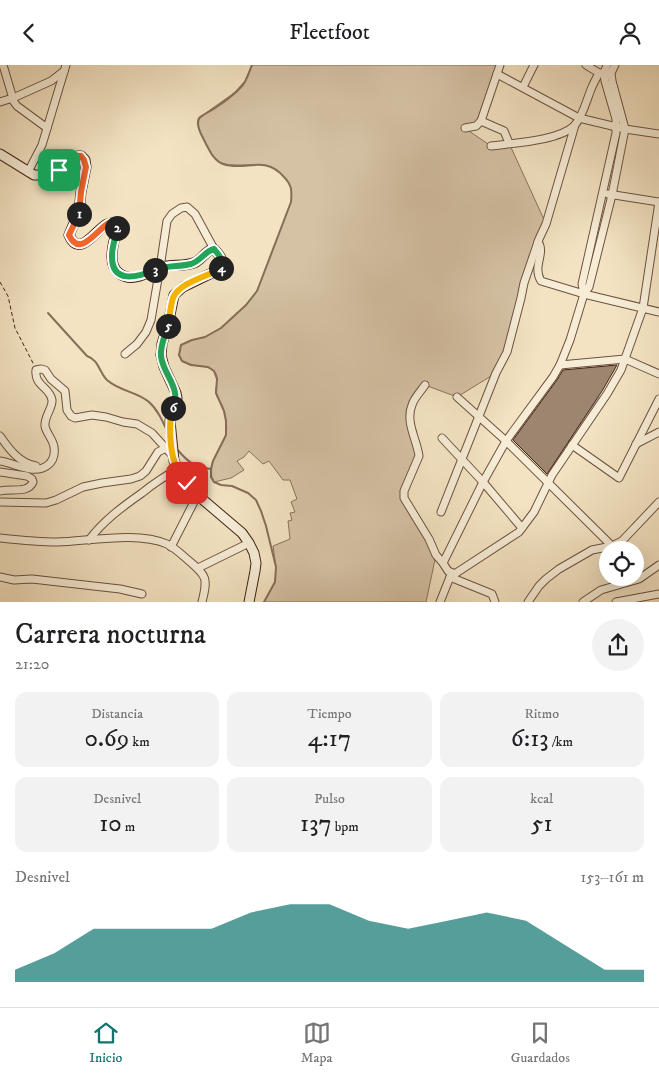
<!DOCTYPE html>
<html lang="es">
<head>
<meta charset="utf-8">
<style>
	:root { --surface:#fff; --page:#f2f2f2; --text:#202124; --muted:#757577; --line:#e0e0e0; --accent:#0f766e }
	body { margin:0; font-family:"IM FELL DW Pica",serif; background:var(--page); color:var(--text); height:100vh; display:flex; flex-direction:column; font-size:19px; white-space:nowrap }
	* { box-sizing:border-box; margin:0 }
	p { font-size:16px; color:var(--muted) }
	.icon { flex:none; width:28px; height:28px; fill:none; stroke:currentColor; stroke-width:2; stroke-linecap:round; stroke-linejoin:round }
	.map { position:relative; height:537px; overflow:hidden }
	.sheet { display:flex; flex-direction:column; background:var(--surface); flex:1 }
	.sheet>* { flex:none }
	.tools { position:absolute; left:599px; top:476px; display:grid; gap:10px }
	.tools a { display:grid; place-items:center; width:45px; height:45px; border-radius:50%; background:var(--surface); box-shadow:0 5px 20px #0002; font-size:25px }
	.pin { position:absolute; display:grid; place-items:center; width:42px; height:42px; color:#fff; margin:-21px; border-radius:10px; box-shadow:0 2px 8px #0006 }
	.km { position:absolute; width:25px; height:25px; margin:-12px; border-radius:50%; background:#222; color:#fff; font-size:14px; line-height:25px; text-align:center }
	.round { display:grid; place-items:center; flex:none; width:52px; height:52px; border-radius:26px; background:var(--page) }
	.headline { display:flex; align-items:center; justify-content:space-between; height:85px; padding:0 15px }
	h1 { font-size:28px; font-weight:600; line-height:38px }
	.figures { display:grid; grid-template-columns:repeat(3,1fr); gap:8px; height:85px; padding:5px 15px }
	.figures div { display:grid; align-content:center; border-radius:12px; background:var(--page); text-align:center }
	.figures b { font-size:25px; font-weight:600 }
	.figures small { font-size:14px; font-weight:400 }
	.figures p { font-size:14px }
	.chart { height:140px; padding:10px 15px }
	.chart p { display:flex; justify-content:space-between }
	.chart svg { width:100%; height:90px; margin-top:5px; fill:var(--accent); opacity:.7 }
	header { display:flex; justify-content:space-between; align-items:center; height:65px; padding:0 15px; background:var(--surface); font-size:22px; font-weight:600 }
	.dock { display:flex; justify-content:space-around; align-items:center; height:70px; border-top:1px solid var(--line); background:var(--surface); font-size:14px; color:var(--muted) }
	.dock a { display:grid; justify-items:center; gap:2px }
	.dock .on { color:var(--accent) }
	.map>svg:first-child { display:block }
	.green { fill:#d5c2a5; stroke:#8a725d }
	.shadow { fill:#0003 }
	.lines { fill:none; stroke-linecap:round; stroke-linejoin:round }
	.stream { stroke:#876e59; stroke-width:2 }
	.building { fill:#9d866f; stroke:#402215 }
	.street-casing { stroke:#6d5240; stroke-width:9 }
	.secondary-casing { stroke:#402215; stroke-width:11 }
	.path { stroke:#402215; stroke-width:1; stroke-dasharray:4 2.5; stroke-linecap:butt }
	.street { stroke:#f7edd7; stroke-width:7 }
	.secondary { stroke:#f7edd7; stroke-width:9 }
	.split-1-casing { stroke:#fff; stroke-width:10 }
	.split-2-casing { stroke:#fff; stroke-width:10 }
	.split-3-casing { stroke:#fff; stroke-width:10 }
	.split-4-casing { stroke:#fff; stroke-width:10 }
	.split-5-casing { stroke:#fff; stroke-width:10 }
	.split-6-casing { stroke:#fff; stroke-width:10 }
	.split-7-casing { stroke:#fff; stroke-width:10 }
	.split-1 { stroke:#f0652b; stroke-width:6 }
	.split-2 { stroke:#f0652b; stroke-width:6 }
	.split-3 { stroke:#22a559; stroke-width:6 }
	.split-4 { stroke:#22a559; stroke-width:6 }
	.split-5 { stroke:#f5b400; stroke-width:6 }
	.split-6 { stroke:#22a559; stroke-width:6 }
	.split-7 { stroke:#f5b400; stroke-width:6 }
</style>
</head>
<body>
<header><svg class="icon" aria-label="back" viewBox="0 0 24 24"><path d="M15 5l-7 7 7 7"/></svg>Fleetfoot<svg class="icon" aria-label="person" viewBox="0 0 24 24"><circle cx="12" cy="8" r="4"/><path d="M4 21q1-7 8-7t8 7"/></svg></header>
<div class="map">
<svg width="659" height="537" viewBox="0 0 659 537">
	<rect width="100%" height="100%" fill="#f3e3c2"/>
	<filter id="stains"><feTurbulence type="fractalNoise" baseFrequency=".004" numOctaves="4"/><feColorMatrix values="0 0 0 0 .2 0 0 0 0 .09 0 0 0 0 .02 0 0 0 .5 -.17"/></filter>
	<radialGradient id="worn" r=".72"><stop offset=".6" stop-color="#630" stop-opacity="0"/><stop offset="1" stop-color="#630" stop-opacity=".3"/></radialGradient>
	<path class="green" d="M252,0H500L481,56L466,64L491,81L509,78L546,159L539,174L507,287L496,308L457,332L425,320L410,348L418,385L404,426L436,490L426,537H264L275,517L276,502L273,481L290,474L288,456L292,455L290,448L295,447L291,437L297,434L290,415H283L269,396L263,399L249,386L244,392L237,396L244,405L231,413L214,417C204,399 221,386 226,370C228,361 225,348 222,340C220,336 217,333 216,329C214,321 222,312 212,304C206,301 199,301 193,300C189,299 186,297 182,296L179,290L181,280L192,275L205,272L221,263L246,240L257,226L262,213L291,137C292,126 292,120 284,112C271,96 256,100 237,100C233,100 226,100 222,98C214,95 209,85 205,77C201,69 196,62 200,52L234,28L245,16Z"/>
	<path class="shadow" d="M618,302H619L605,327L549,409L547,408L598,331L601,332Z"/>
	<g class="lines">
		<g class="stream">
			<path d="M252,0C249,7 247,15 242,21C235,29 224,37 215,43C211,46 206,48 202,51C200,52 198,54 198,57C197,64 203,72 206,79C210,86 214,96 223,99C246,107 264,89 284,112C292,120 292,126 291,137L262,213L257,226L246,240L221,263L205,272L192,275L181,280L179,290L182,296L191,300L208,302L214,306L217,314L216,328L224,346L226,356V370L213,396L211,404V412L214,417L221,420L232,421L248,428L256,435L261,446L266,461L276,502L275,517L264,537"/>
			<path d="M48,248L87,291C99,295 99,307 107,315C119,326 138,327 149,337C158,345 163,357 168,368"/>
			<path d="M176,383C187,396 193,402 211,404"/>
		</g>
	</g>
	<path class="building" d="M617,300L602,326L547,409L513,375L557,315L563,305Z"/>
	<g class="lines">
		<defs>
			<g id="street">
				<path d="M3,0L14,37L17,41L47,63"/>
				<path d="M586,0L599,8"/>
				<path d="M497,9L579,53L625,64L659,69"/>
				<path d="M523,22L534,0"/>
				<path d="M0,37L13,33L51,16L64,6"/>
				<path d="M481,56L504,66L509,78"/>
				<path d="M465,63L476,61L481,56L500,0"/>
				<path d="M491,81C513,78 558,76 574,61C583,52 587,33 592,22C594,17 597,12 599,8H608"/>
				<path d="M28,107L42,80L66,0"/>
				<path d="M608,129L659,137"/>
				<path d="M538,177C546,188 532,201 541,216L584,229L659,247"/>
				<path d="M584,229L582,219L616,68V54L605,16L604,8L607,0"/>
				<path d="M125,289L137,279L146,267L151,255L161,196L167,156L172,149L181,143L187,142L195,149L214,184"/>
				<path d="M560,300L625,294L659,309"/>
				<path d="M425,320C421,326 414,333 412,340C405,357 417,375 419,391L404,426V433L429,474L436,490L443,498"/>
				<path d="M457,332L506,376L612,481L622,476L659,437"/>
				<path d="M0,371C9,384 19,398 36,401"/>
				<path d="M442,373L483,417L522,463"/>
				<path d="M636,379L659,367"/>
				<path d="M572,380L619,413L659,334"/>
				<path d="M0,396C15,398 34,411 48,400C53,396 55,389 54,382C53,374 46,368 45,361C44,351 53,343 52,335C50,322 34,321 36,305L41,304L45,305L51,314L65,326L67,345L71,351L75,353L92,350L106,352L123,357L137,359L152,368L172,390"/>
				<path d="M0,407L27,411L32,414L33,417C28,429 11,423 0,426"/>
				<path d="M0,437L46,438L56,435L83,422L102,418L131,414L140,411L146,406L158,387L166,383"/>
				<path d="M441,447L496,308L507,287L521,233L524,218L539,174L546,159L575,60"/>
				<path d="M0,473C19,475 38,477 57,477C89,476 138,466 167,479C175,483 181,489 188,495C207,511 208,513 202,537"/>
				<path d="M89,475C103,456 122,442 142,428C153,419 165,411 178,404"/>
				<path d="M171,482L197,431"/>
				<path d="M198,503L249,478"/>
				<path d="M455,509L448,506L443,498L483,417L506,376L553,312L560,300L570,275L584,229L589,222L612,130L625,64L612,16L611,8L615,0"/>
				<path d="M0,512L14,515L32,514L120,524L142,529"/>
				<path d="M450,512L492,529L495,537"/>
				<path d="M440,537L450,512L519,467L534,447L552,410L607,329L621,305L643,243L659,137"/>
				<path d="M528,537L539,521L546,514L559,504L592,485L612,481"/>
				<path d="M583,537L601,525L639,514L659,500"/>
				<path d="M616,537L659,529"/>
			</g>
			<path id="secondary" d="M0,89L34,110H43L59,105L78,91H81L85,95L86,102L81,127L79,147L69,170C83,202 106,140 117,164C115,173 112,181 112,190C111,207 124,216 140,211C147,209 154,204 162,202C172,199 186,202 196,197C203,193 206,185 214,184C220,191 225,196 220,204L183,222L174,230L169,255L162,279L161,290L164,302L176,328L177,333L171,349L170,356L174,396L180,408L195,428L242,468L249,478L254,488L256,498L255,506L249,537"/>
		</defs>
		<use href="#street" class="street-casing"/>
		<use href="#secondary" class="secondary-casing"/>
		<path class="path" d="M0,217L8,231L15,263L34,300"/>
		<use href="#street" class="street"/>
		<use href="#secondary" class="secondary"/>
	</g>
	<g class="lines">
		<defs>
			<path id="split-1" d="M59,105L78,91H81L84,95L86,102L81,127L79,149"/>
			<path id="split-2" d="M79,149L69,170C80,194 97,164 109,158L114,159L117,163"/>
			<path id="split-3" d="M117,163C116,173 112,181 112,190C111,220 138,212 155,205"/>
			<path id="split-4" d="M155,205C167,200 179,202 191,199C201,196 205,186 214,184C219,190 224,195 221,203"/>
			<path id="split-5" d="M168,261C170,252 170,242 173,233C178,219 204,212 216,206L221,203"/>
			<path id="split-6" d="M168,261C165,271 160,280 161,291C163,310 182,323 173,343"/>
			<path id="split-7" d="M173,343C168,355 170,386 175,398C178,406 183,412 187,418"/>
		</defs>
		<use href="#split-1" class="split-1-casing"/>
		<use href="#split-2" class="split-2-casing"/>
		<use href="#split-3" class="split-3-casing"/>
		<use href="#split-4" class="split-4-casing"/>
		<use href="#split-5" class="split-5-casing"/>
		<use href="#split-6" class="split-6-casing"/>
		<use href="#split-7" class="split-7-casing"/>
		<use href="#split-1" class="split-1"/>
		<use href="#split-2" class="split-2"/>
		<use href="#split-3" class="split-3"/>
		<use href="#split-4" class="split-4"/>
		<use href="#split-5" class="split-5"/>
		<use href="#split-6" class="split-6"/>
		<use href="#split-7" class="split-7"/>
	</g>
	<rect width="100%" height="100%" filter="url(#stains)"/>
	<rect width="100%" height="100%" fill="url(#worn)"/>
</svg>
<div class="tools">
<a><svg class="icon" aria-label="locate" viewBox="0 0 24 24"><circle cx="12" cy="12" r="6"/><path d="M12 2v4M12 18v4M2 12h4M18 12h4"/></svg></a>
</div>
<div class="pin" style="left:59px;top:105px;background:#1e9e55"><svg class="icon" aria-label="arrive" viewBox="0 0 24 24"><path d="M6 21V4h12l-3 4 3 4H6"/></svg></div>
<div class="pin" style="left:187px;top:418px;background:#d93025"><svg class="icon" aria-label="check" viewBox="0 0 24 24"><path d="M5 12l5 5 9-10"/></svg></div>
<b class="km" style="left:79px;top:149px">1</b>
<b class="km" style="left:117px;top:163px">2</b>
<b class="km" style="left:155px;top:205px">3</b>
<b class="km" style="left:221px;top:203px">4</b>
<b class="km" style="left:168px;top:261px">5</b>
<b class="km" style="left:173px;top:343px">6</b>
</div>
<section class="sheet">
<div class="headline"><div><h1>Carrera nocturna</h1><p>21:20</p></div><a class="round"><svg class="icon" aria-label="share" viewBox="0 0 24 24"><path d="M12 15V3M7 8l5-5 5 5M5 13v7h14v-7"/></svg></a></div>
<div class="figures">
<div><p>Distancia</p><b>0.69<small> km</small></b></div>
<div><p>Tiempo</p><b>4:17</b></div>
<div><p>Ritmo</p><b>6:13<small> /km</small></b></div>
</div>
<div class="figures">
<div><p>Desnivel</p><b>10<small> m</small></b></div>
<div><p>Pulso</p><b>137<small> bpm</small></b></div>
<div><p>kcal</p><b>51</b></div>
</div>
<div class="chart"><p><span>Desnivel</span>153–161 m</p>
<svg viewBox="0 0 160 44" preserveAspectRatio="none"><path d="M0 44V38L10 30L20 18L30 18L40 18L50 18L60 10L70 6L80 6L90 14L100 18L110 14L120 10L130 14L140 26L150 38L160 38V44z"/></svg>
</div>
</section>
<nav class="dock">
<a class="on"><svg class="icon" aria-label="home" viewBox="0 0 24 24"><path d="M3 11l9-7 9 7M6 9v11h12V9"/></svg>Inicio</a>
<a><svg class="icon" aria-label="map" viewBox="0 0 24 24"><path d="M3 6l6-2 6 2 6-2v14l-6 2-6-2-6 2zM9 4v14M15 6v14"/></svg>Mapa</a>
<a><svg class="icon" aria-label="saved" viewBox="0 0 24 24"><path d="M7 4h10v16l-5-4-5 4z"/></svg>Guardados</a>
</nav>
</body>
</html>
